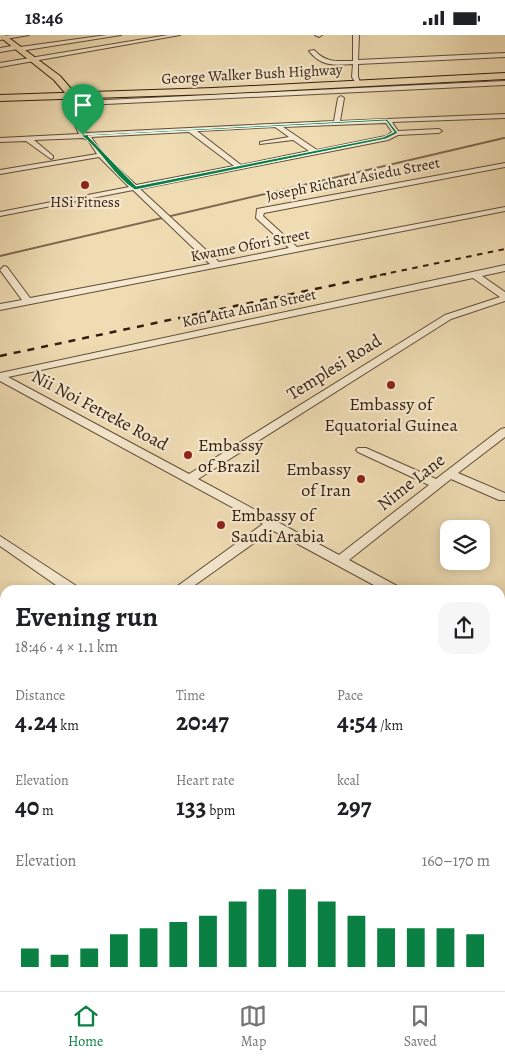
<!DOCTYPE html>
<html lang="en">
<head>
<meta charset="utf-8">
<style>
	:root { --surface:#fff; --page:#f6f6f6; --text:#202124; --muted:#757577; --line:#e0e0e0; --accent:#0b8043 }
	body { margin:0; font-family:Alegreya,serif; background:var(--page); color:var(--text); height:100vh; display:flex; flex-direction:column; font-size:19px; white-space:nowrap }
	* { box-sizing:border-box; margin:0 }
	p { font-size:16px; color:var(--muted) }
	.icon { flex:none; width:28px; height:28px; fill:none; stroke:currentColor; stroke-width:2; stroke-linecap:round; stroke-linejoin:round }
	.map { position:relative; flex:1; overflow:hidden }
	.side { position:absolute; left:0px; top:550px; width:505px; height:406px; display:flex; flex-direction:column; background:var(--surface); border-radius:15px 15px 0 0; box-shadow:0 2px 12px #0003 }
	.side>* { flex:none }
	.buttons { position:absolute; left:440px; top:485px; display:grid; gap:10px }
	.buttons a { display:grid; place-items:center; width:50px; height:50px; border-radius:10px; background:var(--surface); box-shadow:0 2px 12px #0003; font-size:25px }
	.pin { position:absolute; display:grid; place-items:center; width:42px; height:42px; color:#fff; margin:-51px -21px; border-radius:50% 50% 50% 0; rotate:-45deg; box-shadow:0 0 5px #0007 }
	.pin .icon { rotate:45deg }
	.round { display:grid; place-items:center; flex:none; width:52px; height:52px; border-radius:15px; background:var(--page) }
	.overview { display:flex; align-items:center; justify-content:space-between; height:85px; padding:0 15px }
	h1 { font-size:28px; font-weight:600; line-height:38px }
	.stats { display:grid; grid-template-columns:repeat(3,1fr); gap:8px; height:85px; padding:5px 15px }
	.stats div { display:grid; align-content:center }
	.stats b { font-size:25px; font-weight:600 }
	.stats small { font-size:14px; font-weight:400 }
	.stats p { font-size:14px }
	.chart { height:140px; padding:10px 15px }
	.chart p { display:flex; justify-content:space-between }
	.chart svg { width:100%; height:90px; margin-top:5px; stroke:var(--accent); stroke-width:6 }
	.status { display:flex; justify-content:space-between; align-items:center; height:35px; padding:0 25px; background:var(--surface); direction:ltr }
	.status svg { height:14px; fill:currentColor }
	.dock { display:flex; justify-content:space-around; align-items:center; height:70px; border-top:1px solid var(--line); background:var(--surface); font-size:14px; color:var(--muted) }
	.dock a { display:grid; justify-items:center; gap:2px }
	.dock .selected { color:var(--accent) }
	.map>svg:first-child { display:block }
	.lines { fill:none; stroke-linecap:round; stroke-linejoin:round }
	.stream-far1 { stroke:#7c6950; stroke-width:1 }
	.stream { stroke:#7c6950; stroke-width:2 }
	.minor-casing { stroke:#604d38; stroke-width:2 }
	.major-casing { stroke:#311d0f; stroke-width:2 }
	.highway-casing { stroke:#311d0f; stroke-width:2 }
	.minor { fill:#f5e8ce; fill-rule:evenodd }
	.major { fill:#efdcb3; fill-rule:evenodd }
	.highway { fill:#efdcb3; fill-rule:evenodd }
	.rail-far1 { stroke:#311d0f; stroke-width:2; stroke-dasharray:5.5 5.5; stroke-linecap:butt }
	.rail { stroke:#311d0f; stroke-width:2.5; stroke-dasharray:7 7; stroke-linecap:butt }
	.route { fill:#0b8043; stroke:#fff; fill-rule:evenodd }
	.poi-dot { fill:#8f2418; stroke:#f5e8ce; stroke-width:2 }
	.labels { text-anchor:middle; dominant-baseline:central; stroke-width:4.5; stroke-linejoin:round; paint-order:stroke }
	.far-street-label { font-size:15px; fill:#311d0f; stroke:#f5e8ce }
	.far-poi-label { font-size:15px; fill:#311d0f; stroke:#f5e8ce }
	.street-label { font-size:18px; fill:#311d0f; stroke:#f5e8ce }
	.poi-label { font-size:18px; fill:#311d0f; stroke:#f5e8ce; text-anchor:start }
</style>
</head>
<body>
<div class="status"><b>18:46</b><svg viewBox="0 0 49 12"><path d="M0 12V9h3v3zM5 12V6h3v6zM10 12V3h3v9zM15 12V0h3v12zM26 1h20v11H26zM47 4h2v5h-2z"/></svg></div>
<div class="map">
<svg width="505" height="956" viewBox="0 0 505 956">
	<rect width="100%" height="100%" fill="#efdcb3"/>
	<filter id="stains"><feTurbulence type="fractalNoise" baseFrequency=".004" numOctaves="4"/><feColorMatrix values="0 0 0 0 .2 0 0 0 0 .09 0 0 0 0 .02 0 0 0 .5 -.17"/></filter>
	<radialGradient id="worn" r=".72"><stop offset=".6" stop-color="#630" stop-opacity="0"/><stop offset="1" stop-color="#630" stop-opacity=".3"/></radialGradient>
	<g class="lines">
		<path class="stream-far1" d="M499,104L505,103"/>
		<path class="stream" d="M0,221L504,103"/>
		<defs>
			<g id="minor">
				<path d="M13,0H29L0,5V1Z"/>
				<path d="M107,0H121L20,16L18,14L0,17V13L18,10L20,12Z"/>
				<path d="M168,0H180L0,32V28Z"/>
				<path d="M315,0H322L319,2Z"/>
				<path d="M353,0H359L358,25L505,18V22L358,29V42L361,49L358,51L352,42L353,29C333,30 322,32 309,16L314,15C326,28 336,26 353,26Z"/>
				<path d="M505,46V50L85,70L82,68L85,66Z"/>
				<path d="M341,61L344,63L340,86L505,79V83L392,87L398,96L439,94L442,96L439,98L398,100L388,105L140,154L219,227L289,213L256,183L257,174L505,128V132L264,178L263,181L297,212L505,172V176L0,275V269L22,265L0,235L4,231L7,232L30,263L210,229L133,155L0,181V177L129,152L99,122L0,139V135L97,119L88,105L83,103L34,105L53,121V123L51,124L26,106L0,107V103L79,99L71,81L68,65L71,63L74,65L77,81L86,98L334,86L338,63ZM386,88L392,97L386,101L317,115L283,92ZM275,92L289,102L260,107V109L293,105L309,116L241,130L197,96ZM189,97L234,131L136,150L103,119L91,102Z"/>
				<path d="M505,230V236L482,241L505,257V266L451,284L198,444L339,520L429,450L358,417L356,415L358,413H366L436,444L501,394L505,393V402L458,438L505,458V465H499L451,444L349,525L399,552L401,555H383L272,495L188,555H172L263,489L0,346V338ZM473,243L500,262L445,280L189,439L8,342Z"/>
				<path d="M0,501L78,552L80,555H63L0,511Z"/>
				<path d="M500,609L505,610V622L500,621Z"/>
				<path d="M505,644V659L500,661V646Z"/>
				<path d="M205,951H228L226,956H203Z"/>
			</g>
			<path id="major" d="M0,0H5L60,41L79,63V67H73L54,45L0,2Z"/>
			<path id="highway" d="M505,38V44L213,59L0,66V60L213,53Z"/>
		</defs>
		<use href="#minor" class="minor-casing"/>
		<use href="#major" class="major-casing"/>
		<use href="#highway" class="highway-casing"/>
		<use href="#minor" class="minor"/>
		<use href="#major" class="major"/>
		<use href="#highway" class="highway"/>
		<path class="rail-far1" d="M380,240L505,214"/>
		<path class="rail" d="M0,321L386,239"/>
	</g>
	<path class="route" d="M387,84L398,98L386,104L135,155C113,141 101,115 81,100ZM386,86L394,97L383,102L136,151L88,101Z"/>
	<g class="poi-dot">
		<circle cx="85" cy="150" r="5"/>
		<circle cx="391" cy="350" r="5"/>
		<circle cx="188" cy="420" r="5"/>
		<circle cx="361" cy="444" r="5"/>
		<circle cx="221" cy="490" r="5"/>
	</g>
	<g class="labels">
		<g class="far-street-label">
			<text transform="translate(252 39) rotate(-3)">George Walker Bush Highway</text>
			<text transform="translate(353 144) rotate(-11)">Joseph Richard Asiedu Street</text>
			<text transform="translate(250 210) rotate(-11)">Kwame Ofori Street</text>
			<text transform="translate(249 273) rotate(-12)">Kofi Atta Annan Street</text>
		</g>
		<g class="far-poi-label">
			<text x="85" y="167">HSi Fitness</text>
		</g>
		<g class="street-label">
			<text transform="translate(334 332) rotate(-32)">Templesi Road</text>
			<text transform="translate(100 375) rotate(28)">Nii Noi Fetreke Road</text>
			<text transform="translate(411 447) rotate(-38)">Nime Lane</text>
		</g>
		<g class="poi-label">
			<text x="391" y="369" text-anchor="middle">Embassy of<tspan x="391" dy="21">Equatorial Guinea</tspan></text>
			<text x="198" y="410">Embassy<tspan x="198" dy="21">of Brazil</tspan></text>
			<text x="351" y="434" text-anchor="end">Embassy<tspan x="351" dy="21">of Iran</tspan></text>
			<text x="231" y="480">Embassy of<tspan x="231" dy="21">Saudi Arabia</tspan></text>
		</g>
	</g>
	<rect width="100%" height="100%" filter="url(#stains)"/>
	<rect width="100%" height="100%" fill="url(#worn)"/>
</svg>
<div class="buttons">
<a><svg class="icon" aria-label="layers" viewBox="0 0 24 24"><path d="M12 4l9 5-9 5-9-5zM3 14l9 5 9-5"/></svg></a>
</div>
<div class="pin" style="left:83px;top:100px;background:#1e9e55"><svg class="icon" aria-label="arrive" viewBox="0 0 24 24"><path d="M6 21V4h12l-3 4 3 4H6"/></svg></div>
<section class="side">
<div class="overview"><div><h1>Evening run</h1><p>18:46 · 4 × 1.1 km</p></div><a class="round"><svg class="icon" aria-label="share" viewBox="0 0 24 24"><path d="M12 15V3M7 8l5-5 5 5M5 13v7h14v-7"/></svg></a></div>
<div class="stats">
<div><p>Distance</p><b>4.24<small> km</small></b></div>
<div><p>Time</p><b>20:47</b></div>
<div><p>Pace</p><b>4:54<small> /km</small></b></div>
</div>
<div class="stats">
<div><p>Elevation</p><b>40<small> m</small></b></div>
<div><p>Heart rate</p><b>133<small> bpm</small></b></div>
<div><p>kcal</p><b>297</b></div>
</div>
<div class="chart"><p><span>Elevation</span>160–170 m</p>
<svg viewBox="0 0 160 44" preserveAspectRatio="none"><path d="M5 44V35M15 44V38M25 44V35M35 44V28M45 44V25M55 44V22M65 44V19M75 44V12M85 44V6M95 44V6M105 44V12M115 44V19M125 44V25M135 44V25M145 44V25M155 44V28"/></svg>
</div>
</section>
</div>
<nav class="dock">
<a class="selected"><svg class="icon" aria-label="home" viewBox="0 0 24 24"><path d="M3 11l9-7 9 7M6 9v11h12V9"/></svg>Home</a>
<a><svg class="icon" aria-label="map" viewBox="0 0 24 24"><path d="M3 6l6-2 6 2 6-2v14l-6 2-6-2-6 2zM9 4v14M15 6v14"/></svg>Map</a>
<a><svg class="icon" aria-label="saved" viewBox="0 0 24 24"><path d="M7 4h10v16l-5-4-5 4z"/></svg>Saved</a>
</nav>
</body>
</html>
